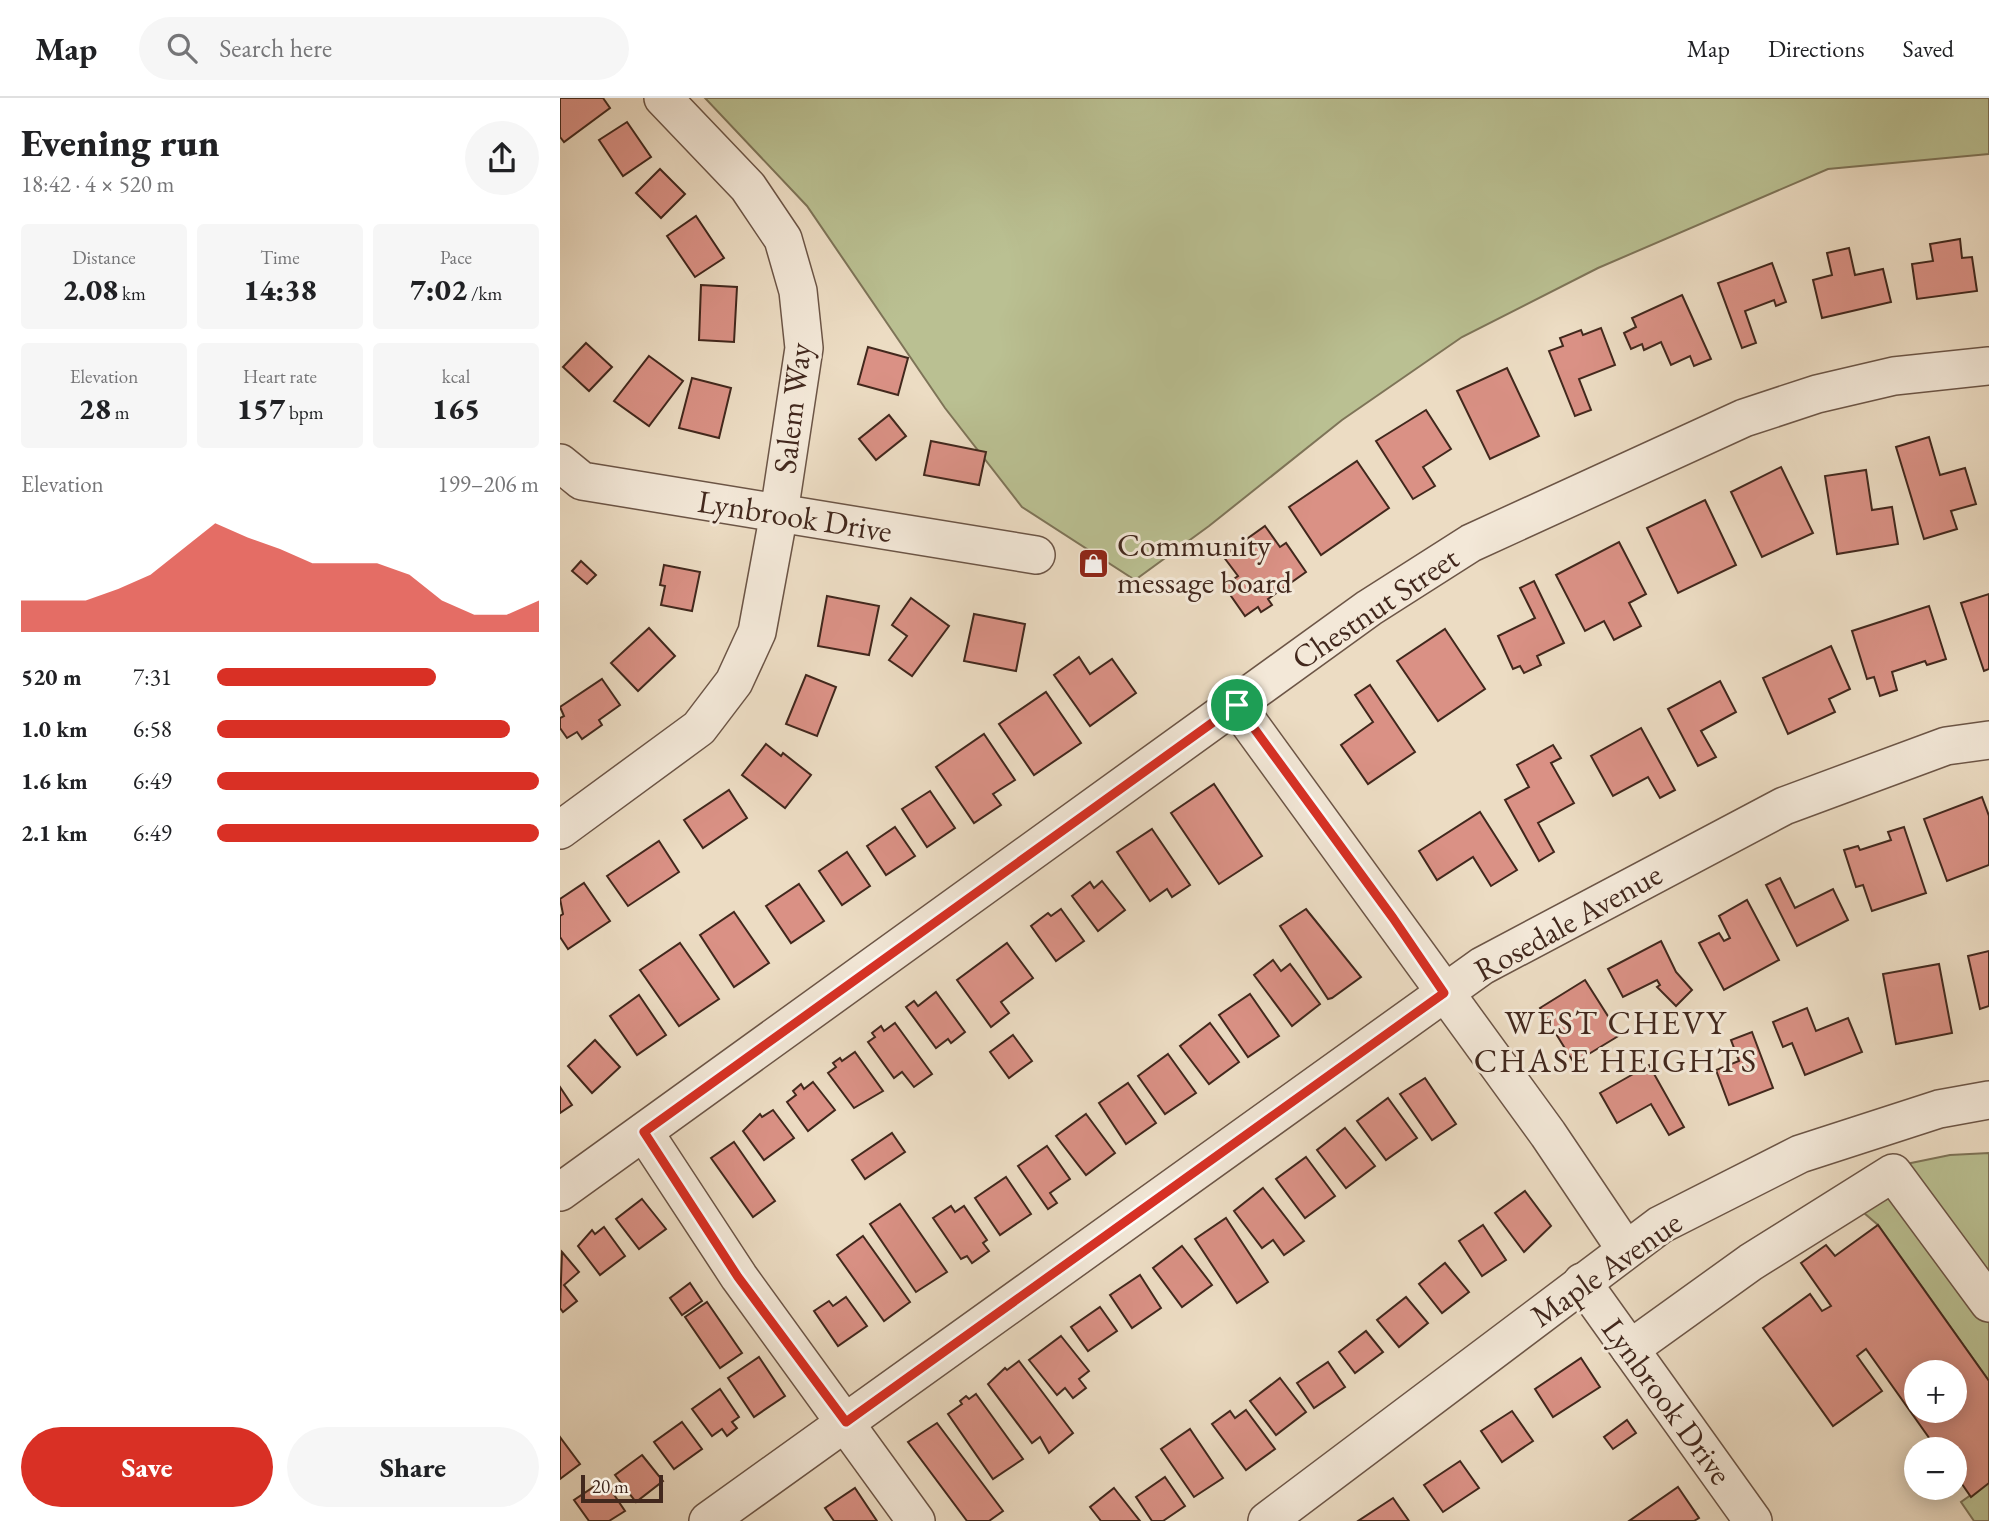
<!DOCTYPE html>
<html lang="en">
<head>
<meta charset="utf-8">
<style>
	:root { --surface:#fff; --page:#f6f6f6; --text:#202124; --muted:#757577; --line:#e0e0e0; --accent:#d93025 }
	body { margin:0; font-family:"EB Garamond",serif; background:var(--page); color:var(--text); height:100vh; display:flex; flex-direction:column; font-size:26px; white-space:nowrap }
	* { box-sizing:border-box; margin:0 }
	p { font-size:23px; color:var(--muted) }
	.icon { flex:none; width:38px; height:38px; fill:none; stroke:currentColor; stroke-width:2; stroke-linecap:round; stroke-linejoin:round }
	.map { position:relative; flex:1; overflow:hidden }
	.panel { display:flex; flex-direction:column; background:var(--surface); width:560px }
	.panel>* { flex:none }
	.fabs { position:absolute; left:1344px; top:1262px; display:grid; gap:14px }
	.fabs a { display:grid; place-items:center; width:63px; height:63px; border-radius:50%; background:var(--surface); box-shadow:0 4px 18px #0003; font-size:35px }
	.scale { position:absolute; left:21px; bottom:18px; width:82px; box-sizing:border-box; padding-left:7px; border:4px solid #42281d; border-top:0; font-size:19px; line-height:24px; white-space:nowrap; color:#42281d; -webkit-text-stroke:5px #f3e8d8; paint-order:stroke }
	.pin { position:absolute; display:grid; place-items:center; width:60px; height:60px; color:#fff; margin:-30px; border:4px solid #fff; border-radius:50%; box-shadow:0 2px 7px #0007 }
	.round { display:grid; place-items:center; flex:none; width:74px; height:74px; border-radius:37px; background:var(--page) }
	.head { display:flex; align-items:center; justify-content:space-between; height:119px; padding:0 21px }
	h1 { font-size:38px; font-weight:800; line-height:52px }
	.metrics { display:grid; grid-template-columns:repeat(3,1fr); gap:10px; height:119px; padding:7px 21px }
	.metrics div { display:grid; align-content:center; border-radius:7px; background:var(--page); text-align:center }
	.metrics b { font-size:30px; font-weight:800 }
	.metrics small { font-size:19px; font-weight:400 }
	.metrics p { font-size:19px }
	.chart { height:196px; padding:14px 21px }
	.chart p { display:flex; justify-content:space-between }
	.chart svg { width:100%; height:126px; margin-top:7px; fill:var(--accent); opacity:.7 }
	.primary-button { display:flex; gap:14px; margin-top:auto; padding:14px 21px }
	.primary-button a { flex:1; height:80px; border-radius:42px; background:var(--accent); color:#fff; font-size:28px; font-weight:800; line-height:80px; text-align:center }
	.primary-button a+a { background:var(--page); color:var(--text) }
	ul { padding:0 21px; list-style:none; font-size:23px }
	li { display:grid; grid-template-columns:112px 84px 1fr; align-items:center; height:52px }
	li i { height:18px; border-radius:9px; background:var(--accent) }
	header { display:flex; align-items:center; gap:42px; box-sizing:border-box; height:98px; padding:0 35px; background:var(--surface); border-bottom:2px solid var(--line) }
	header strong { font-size:33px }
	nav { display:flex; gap:38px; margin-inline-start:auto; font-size:24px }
	.search { width:490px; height:63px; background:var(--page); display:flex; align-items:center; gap:18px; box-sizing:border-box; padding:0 24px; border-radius:38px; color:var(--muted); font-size:26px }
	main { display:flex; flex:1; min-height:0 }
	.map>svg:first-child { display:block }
	.green { fill:#bac092; stroke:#7e7458; stroke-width:2 }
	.building { fill:#da9185; stroke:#42281d; stroke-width:2; fill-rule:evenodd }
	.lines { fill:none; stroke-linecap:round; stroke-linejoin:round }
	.minor-casing { stroke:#6c5546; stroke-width:40 }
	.minor { stroke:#f3e8d8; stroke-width:37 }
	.route-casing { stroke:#fff; stroke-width:14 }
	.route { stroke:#d93025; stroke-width:9 }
	.labels { text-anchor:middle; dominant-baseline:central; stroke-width:6; stroke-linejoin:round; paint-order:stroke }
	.street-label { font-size:32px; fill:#42281d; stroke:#f3e8d8 }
	.poi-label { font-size:32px; fill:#42281d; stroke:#f3e8d8; text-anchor:start }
	.neighbourhood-label { font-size:33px; letter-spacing:2px; fill:#42281d; stroke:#f3e8d8 }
</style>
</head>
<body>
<header>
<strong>Map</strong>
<div class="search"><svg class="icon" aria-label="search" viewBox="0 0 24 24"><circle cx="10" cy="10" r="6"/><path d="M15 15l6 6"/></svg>Search here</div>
<nav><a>Map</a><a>Directions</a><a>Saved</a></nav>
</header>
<main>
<section class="panel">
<div class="head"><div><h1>Evening run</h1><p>18:42 · 4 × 520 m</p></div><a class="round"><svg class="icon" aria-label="share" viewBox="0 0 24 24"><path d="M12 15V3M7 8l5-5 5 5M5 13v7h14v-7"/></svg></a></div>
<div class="metrics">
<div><p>Distance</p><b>2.08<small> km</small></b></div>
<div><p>Time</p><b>14:38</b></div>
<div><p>Pace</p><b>7:02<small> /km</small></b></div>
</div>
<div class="metrics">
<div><p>Elevation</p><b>28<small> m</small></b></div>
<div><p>Heart rate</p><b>157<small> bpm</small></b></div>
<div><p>kcal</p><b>165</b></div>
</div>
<div class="chart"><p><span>Elevation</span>199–206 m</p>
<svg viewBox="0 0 160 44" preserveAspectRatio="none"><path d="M0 44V33L10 33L20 33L30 29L40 24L50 15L60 6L70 11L80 15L90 20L100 20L110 20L120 24L130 33L140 38L150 38L160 33V44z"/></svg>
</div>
<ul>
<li><b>520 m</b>7:31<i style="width:68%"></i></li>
<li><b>1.0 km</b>6:58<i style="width:91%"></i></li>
<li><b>1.6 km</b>6:49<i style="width:100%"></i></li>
<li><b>2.1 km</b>6:49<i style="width:100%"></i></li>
</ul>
<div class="primary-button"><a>Save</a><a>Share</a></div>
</section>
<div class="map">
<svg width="1429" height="1423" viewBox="0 0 1429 1423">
	<rect width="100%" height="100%" fill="#ecdcc3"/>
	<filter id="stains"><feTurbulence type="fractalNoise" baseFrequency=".00286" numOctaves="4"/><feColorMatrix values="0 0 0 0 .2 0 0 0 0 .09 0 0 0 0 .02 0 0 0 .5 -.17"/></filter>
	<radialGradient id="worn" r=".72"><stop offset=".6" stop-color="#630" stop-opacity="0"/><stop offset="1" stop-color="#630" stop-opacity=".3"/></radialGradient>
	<g class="green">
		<path d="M145,0H1429V56L1268,71L1038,170L902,239L782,322L649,428L575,482L462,409L385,310L247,108Z"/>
		<path d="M1429,1055V1283L1318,1127L1282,1096L1312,1073L1390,1057Z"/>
		<path d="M1429,1384V1423H1414L1401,1404Z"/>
	</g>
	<g class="building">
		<path d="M0,0H43L50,10L4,44L0,39Z"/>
		<path d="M67,24L91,59L63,78L39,42Z"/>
		<path d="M100,71L125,96L101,120L76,95Z"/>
		<path d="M136,118L164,160L135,179L107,138Z"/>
		<path d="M1400,141L1402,160L1412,159L1417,193L1357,201L1352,166L1373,163L1370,146Z"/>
		<path d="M1289,150L1295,177L1323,171L1331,204L1262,220L1253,182L1272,177L1267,155Z"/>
		<path d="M1212,165L1226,204L1216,208L1214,202L1185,213L1196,245L1182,250L1158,185Z"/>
		<path d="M141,187L177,189L174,244L139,242Z"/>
		<path d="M1122,197L1151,261L1134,268L1130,258L1111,267L1101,244L1084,252L1082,246L1071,251L1064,235L1076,229L1072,220Z"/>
		<path d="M1041,230L1055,267L1019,281L1031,312L1015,318L989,253L1003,248L1000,240L1021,232L1023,237Z"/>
		<path d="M26,245L52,269L29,293L3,269Z"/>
		<path d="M308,249L348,260L338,297L298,286Z"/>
		<path d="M89,258L123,283L89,328L54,303Z"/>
		<path d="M947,270L979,338L930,361L897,293Z"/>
		<path d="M132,280L171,290L159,340L119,330Z"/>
		<path d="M866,312L891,351L863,369L875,388L853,401L816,343Z"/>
		<path d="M329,317L346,338L316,362L299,341Z"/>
		<path d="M1369,339L1380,377L1405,370L1416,406L1391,413L1397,431L1364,441L1336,349Z"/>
		<path d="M371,343L426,354L419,387L364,377Z"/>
		<path d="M797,363L829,410L761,457L729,409Z"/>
		<path d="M1221,369L1253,435L1202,459L1171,394Z"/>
		<path d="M1306,372L1312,412L1332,409L1338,446L1277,456L1265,378Z"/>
		<path d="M1145,402L1176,467L1118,495L1087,430Z"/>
		<path d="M705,428L720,449L726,445L746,474L708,501L712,507L701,514L698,509L685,518L664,488L678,478L663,458Z"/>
		<path d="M1059,444L1086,496L1069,505L1081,528L1054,542L1044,523L1025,533L996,477Z"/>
		<path d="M21,463L36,477L27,486L12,473Z"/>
		<path d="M104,467L140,474L132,513L101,507L105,488L100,487Z"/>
		<path d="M974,483L1004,545L977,558L981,567L964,575L960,568L953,571L938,538L975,520L960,490Z"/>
		<path d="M1429,496V571L1424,573L1401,505Z"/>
		<path d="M267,498L319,508L309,557L258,548Z"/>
		<path d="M351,500L389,528L352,578L329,562L347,538L332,527Z"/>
		<path d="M1369,508L1386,561L1367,567L1365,563L1332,574L1337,592L1320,598L1314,579L1307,581L1292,533Z"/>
		<path d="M414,516L465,526L456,573L404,563Z"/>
		<path d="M89,530L115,558L78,593L51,565Z"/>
		<path d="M885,531L925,591L878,623L837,563Z"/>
		<path d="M1271,548L1290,591L1269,601L1275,614L1228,636L1203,580Z"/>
		<path d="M519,559L530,576L552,561L576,595L530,628L494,577Z"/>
		<path d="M246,577L276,589L257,638L226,626Z"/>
		<path d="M42,581L60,607L39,622L42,627L22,641L17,634L7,640L0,630V620L4,618L0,609Z"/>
		<path d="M1160,583L1176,614L1141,633L1156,659L1138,668L1108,611Z"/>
		<path d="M810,587L855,654L808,686L781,647L813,624L795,597Z"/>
		<path d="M486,594L521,645L474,677L439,626Z"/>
		<path d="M1081,630L1115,692L1100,700L1088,679L1053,698L1031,658Z"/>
		<path d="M424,636L455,682L433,696L441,707L414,725L376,669Z"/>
		<path d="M206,646L221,658L223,655L251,677L225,710L182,677Z"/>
		<path d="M993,647L1001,660L991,665L1014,705L978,725L994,754L979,763L945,702L969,689L957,667Z"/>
		<path d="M654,686L702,758L659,786L611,715Z"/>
		<path d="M169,692L187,720L143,750L124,722Z"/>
		<path d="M370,693L395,730L367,749L342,711Z"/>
		<path d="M1422,699L1429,718V767L1387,783L1364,721Z"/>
		<path d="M920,714L957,772L931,788L913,759L877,782L859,753Z"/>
		<path d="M335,729L355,758L326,777L307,748Z"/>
		<path d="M1344,729L1366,795L1312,813L1303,787L1296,789L1284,752L1298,748L1300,752L1331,742L1328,734Z"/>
		<path d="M592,731L630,787L612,799L607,791L590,803L557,754Z"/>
		<path d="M99,743L119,774L68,808L47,778Z"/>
		<path d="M287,754L310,788L282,807L259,773Z"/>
		<path d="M1220,780L1235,810L1273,791L1288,822L1237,848L1206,787Z"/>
		<path d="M542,783L565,812L538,833L512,798L530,784L534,790Z"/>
		<path d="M24,785L50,823L8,851L0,839V818L3,816L0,801Z"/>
		<path d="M239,786L264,823L231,845L206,808Z"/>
		<path d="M1187,802L1219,862L1164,892L1139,845L1159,835L1164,843L1170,840L1159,818Z"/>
		<path d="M501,811L524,843L496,863L471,828L488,815L491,818Z"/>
		<path d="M746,811L801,879L772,900L768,901L720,828Z"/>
		<path d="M174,814L209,865L174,889L140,837Z"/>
		<path d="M1101,843L1116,874L1132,892L1116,908L1097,889L1100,887L1097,882L1063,899L1048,871Z"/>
		<path d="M120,845L159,901L119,928L80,872Z"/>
		<path d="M447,845L473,880L441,904L449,915L431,929L397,882Z"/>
		<path d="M1429,853V908L1420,911L1408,858Z"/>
		<path d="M713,862L721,873L730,866L760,906L732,928L694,877Z"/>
		<path d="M1379,866L1392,935L1336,946L1323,876Z"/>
		<path d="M1025,882L1060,937L1014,965L980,910Z"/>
		<path d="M376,894L405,934L391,945L388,941L376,950L346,909L354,903L358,908Z"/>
		<path d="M690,896L719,938L688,959L659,917Z"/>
		<path d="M79,897L106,937L77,957L50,918Z"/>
		<path d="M1247,910L1256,933L1288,920L1302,954L1245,977L1232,945L1223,949L1213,924Z"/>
		<path d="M335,925L372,976L354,989L342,974L334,980L308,944L315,939L312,935L321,928L324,933Z"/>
		<path d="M650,925L679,964L649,986L620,948Z"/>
		<path d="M1192,934L1213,990L1169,1007L1156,972L1179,963L1171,942Z"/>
		<path d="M453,937L472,963L449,980L430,954Z"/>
		<path d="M35,942L60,969L32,995L8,968Z"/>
		<path d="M295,954L323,993L294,1010L268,975L276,969L273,965L280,960L282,963Z"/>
		<path d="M608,956L636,995L605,1016L578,978Z"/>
		<path d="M1089,967L1124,1029L1109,1037L1091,1006L1057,1025L1040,995Z"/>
		<path d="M865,980L896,1026L872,1042L840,996Z"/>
		<path d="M253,984L275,1012L248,1033L227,1004L236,997L233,993L241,986L244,991Z"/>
		<path d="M568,985L596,1025L566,1046L539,1005Z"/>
		<path d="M0,989L12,1007L0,1015Z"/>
		<path d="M828,1000L857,1040L826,1062L797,1023Z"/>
		<path d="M213,1012L234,1040L204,1062L183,1033L200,1016L202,1019Z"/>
		<path d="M526,1016L555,1055L526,1077L496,1038Z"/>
		<path d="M785,1030L815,1068L786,1090L757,1052Z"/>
		<path d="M332,1035L345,1054L305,1081L292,1062Z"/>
		<path d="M174,1044L215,1103L193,1119L151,1060Z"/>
		<path d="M487,1048L510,1081L490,1095L497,1105L488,1111L458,1068Z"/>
		<path d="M746,1059L775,1098L745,1120L716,1081Z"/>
		<path d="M446,1079L471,1116L440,1137L415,1100Z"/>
		<path d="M703,1090L744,1143L724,1157L713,1142L702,1150L674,1113Z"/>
		<path d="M965,1093L991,1128L964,1154L935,1115Z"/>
		<path d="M82,1101L106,1131L79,1151L56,1121Z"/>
		<path d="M340,1106L387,1174L356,1194L310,1126Z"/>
		<path d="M391,1108L395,1114L404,1108L427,1142L423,1145L429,1153L412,1165L407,1158L401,1161L373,1120Z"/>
		<path d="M666,1120L708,1184L677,1205L635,1141Z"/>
		<path d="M923,1127L946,1162L922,1178L899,1143Z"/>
		<path d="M1318,1127L1429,1283V1385L1411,1399L1395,1376V1351H1377L1306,1251L1297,1258L1322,1293L1273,1328L1203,1230L1250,1196L1262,1213L1271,1208L1241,1165L1266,1147L1275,1158ZM1356,1274H1395V1312H1356Z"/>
		<path d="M44,1129L65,1158L40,1177L18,1148L32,1132L35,1136Z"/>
		<path d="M303,1138L350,1204L324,1223L277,1157Z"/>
		<path d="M622,1148L652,1187L622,1209L593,1170Z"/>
		<path d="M2,1154L19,1174L4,1187L17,1203L3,1214L0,1210Z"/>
		<path d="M885,1165L909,1194L882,1215L859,1186Z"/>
		<path d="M580,1177L601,1210L572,1230L550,1197Z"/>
		<path d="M130,1185L142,1203L122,1217L110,1200Z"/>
		<path d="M286,1199L307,1228L278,1248L254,1213L269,1203L273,1208Z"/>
		<path d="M846,1199L868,1225L839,1249L817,1222Z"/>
		<path d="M147,1204L182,1255L160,1270L125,1219Z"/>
		<path d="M540,1209L557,1233L528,1253L511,1229Z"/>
		<path d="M806,1233L823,1254L795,1275L779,1254Z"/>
		<path d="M501,1238L529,1273L519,1281L526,1290L513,1300L505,1290L497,1297L469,1262Z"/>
		<path d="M199,1259L225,1298L194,1319L168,1280Z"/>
		<path d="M1021,1260L1040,1289L993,1319L975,1291Z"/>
		<path d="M459,1263L513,1335L489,1355L480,1339L472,1345L428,1286L445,1270L447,1272Z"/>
		<path d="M768,1264L785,1289L754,1310L737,1285Z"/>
		<path d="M720,1280L746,1314L716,1337L690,1303Z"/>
		<path d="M160,1291L179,1319L172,1324L177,1330L167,1338L162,1331L152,1338L132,1311Z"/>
		<path d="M416,1296L463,1361L433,1381L388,1316L402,1306L400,1303L406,1298L409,1301Z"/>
		<path d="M686,1312L715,1351L686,1372L652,1326L670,1313L675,1320Z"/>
		<path d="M952,1313L973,1343L942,1364L921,1333Z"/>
		<path d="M1067,1322L1076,1335L1053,1351L1044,1339Z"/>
		<path d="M122,1324L142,1351L114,1371L94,1344Z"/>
		<path d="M377,1325L443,1413L429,1423H407L348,1344Z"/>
		<path d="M630,1331L663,1380L634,1399L601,1351Z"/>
		<path d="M0,1339L20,1366L0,1381Z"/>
		<path d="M82,1357L103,1383L76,1404L55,1377Z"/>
		<path d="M900,1363L919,1390L883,1414L864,1387Z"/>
		<path d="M605,1379L625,1408L603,1423H592L576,1399Z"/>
		<path d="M44,1382L65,1413L49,1423H29L14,1402Z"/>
		<path d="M1118,1389L1139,1420L1134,1423H1069Z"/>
		<path d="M295,1390L317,1423H274L265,1410Z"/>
		<path d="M554,1390L580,1423H541L530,1409Z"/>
		<path d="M833,1400L849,1423H798Z"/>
	</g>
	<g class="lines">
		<defs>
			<g id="minor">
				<path d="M0,365L22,383L476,457"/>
				<path d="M676,607L988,1036L1066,1152"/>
				<path d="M0,732L139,630L174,584L197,534L219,415L244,250L238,193L223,141L188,89L103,0"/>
				<path d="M84,1034L179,1179L356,1423"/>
				<path d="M0,1094L809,510L911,445L1184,320L1257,296L1334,278L1429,268"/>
				<path d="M1022,1184L1193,1423"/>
				<path d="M1070,1251L1191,1164L1333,1075L1429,1205"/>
				<path d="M148,1423L922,868L1224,708L1386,648L1429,642"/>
				<path d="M707,1423L1100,1127L1240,1056L1379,1011L1429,1002"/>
			</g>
		</defs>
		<use href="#minor" class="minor-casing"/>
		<use href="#minor" class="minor"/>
	</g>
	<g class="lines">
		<defs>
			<path id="route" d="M677,607L833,820L884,895L286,1324L178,1179L84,1034Z"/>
		</defs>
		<use href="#route" class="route-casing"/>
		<use href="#route" class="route"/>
	</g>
	<defs>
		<symbol id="shop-square" viewBox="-11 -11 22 22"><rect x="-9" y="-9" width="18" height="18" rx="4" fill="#8f2418" stroke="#f3e8d8"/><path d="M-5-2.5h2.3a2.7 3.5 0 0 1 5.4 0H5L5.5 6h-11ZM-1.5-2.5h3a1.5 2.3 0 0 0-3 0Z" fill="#fff"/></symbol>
	</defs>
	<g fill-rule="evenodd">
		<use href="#shop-square" x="516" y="448" width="35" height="35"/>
	</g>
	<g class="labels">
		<g class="street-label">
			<text transform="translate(232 310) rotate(-83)">Salem Way</text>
			<text transform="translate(235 418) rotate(9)">Lynbrook Drive</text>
			<text transform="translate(815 510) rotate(-34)">Chestnut Street</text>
			<text transform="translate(1008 824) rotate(-29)">Rosedale Avenue</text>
			<text transform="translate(1046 1171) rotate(-35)">Maple Avenue</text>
			<text transform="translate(1107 1303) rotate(54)">Lynbrook Drive</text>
		</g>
		<g class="poi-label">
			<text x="557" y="447">Community<tspan x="557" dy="37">message board</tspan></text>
		</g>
		<g class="neighbourhood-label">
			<text x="1056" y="924">WEST CHEVY<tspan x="1056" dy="38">CHASE HEIGHTS</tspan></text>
		</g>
	</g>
	<rect width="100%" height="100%" filter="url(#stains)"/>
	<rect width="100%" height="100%" fill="url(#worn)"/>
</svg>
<div class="fabs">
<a>+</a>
<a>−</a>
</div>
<div class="scale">20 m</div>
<div class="pin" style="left:677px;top:607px;background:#1e9e55"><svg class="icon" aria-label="arrive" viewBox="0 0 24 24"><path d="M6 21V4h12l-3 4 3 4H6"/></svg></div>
</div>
</main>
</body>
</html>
